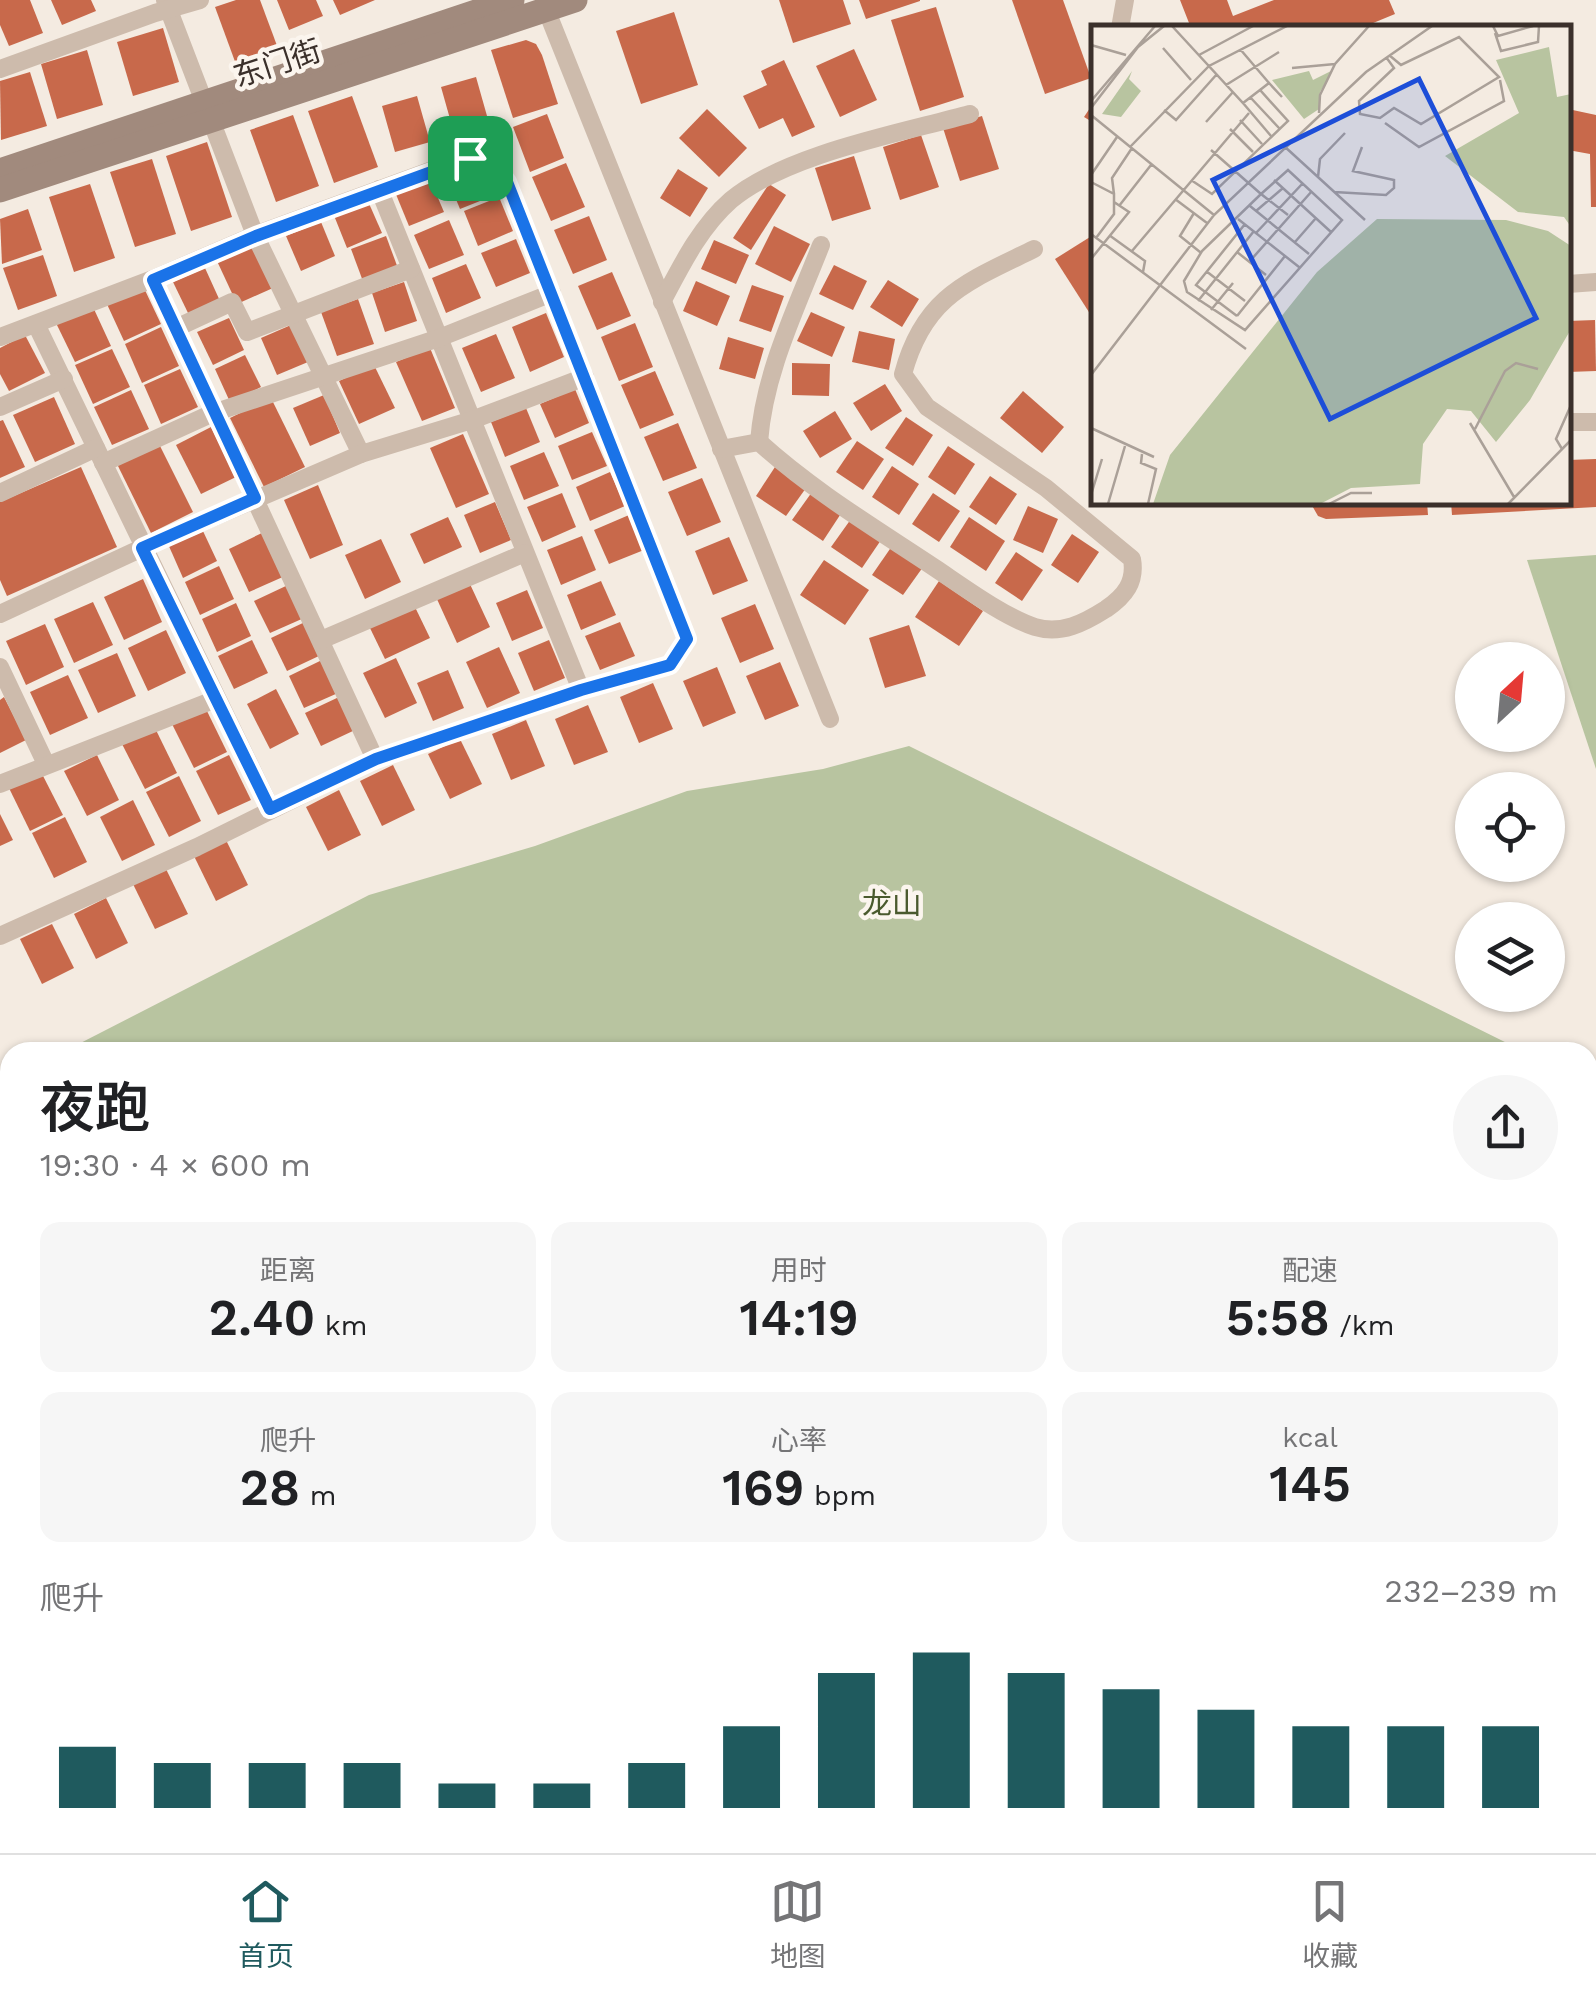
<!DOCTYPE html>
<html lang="zh">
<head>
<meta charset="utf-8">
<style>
	:root { --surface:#fff; --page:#f6f6f6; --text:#202124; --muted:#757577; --line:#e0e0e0; --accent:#1f5a5e }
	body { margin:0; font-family:"Work Sans","Noto Sans SC",sans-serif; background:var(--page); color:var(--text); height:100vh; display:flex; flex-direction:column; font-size:38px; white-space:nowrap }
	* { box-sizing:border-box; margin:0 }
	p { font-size:32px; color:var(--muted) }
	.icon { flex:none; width:55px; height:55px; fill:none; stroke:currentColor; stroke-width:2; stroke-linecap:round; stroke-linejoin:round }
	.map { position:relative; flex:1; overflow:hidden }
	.side { position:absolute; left:0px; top:1042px; width:1598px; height:812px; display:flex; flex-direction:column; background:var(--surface); border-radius:30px 30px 0 0; box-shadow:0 2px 8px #0004 }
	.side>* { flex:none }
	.needle { width:65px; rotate:26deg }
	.tools { position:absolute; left:1455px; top:642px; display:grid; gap:20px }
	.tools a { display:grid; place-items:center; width:110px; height:110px; border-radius:50%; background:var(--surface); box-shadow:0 2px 8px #0004; font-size:50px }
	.pin { position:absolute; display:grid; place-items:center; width:85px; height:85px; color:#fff; margin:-42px; border-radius:20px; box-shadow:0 5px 15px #0006 }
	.round { display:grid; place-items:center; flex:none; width:105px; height:105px; border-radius:52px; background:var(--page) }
	.summary { display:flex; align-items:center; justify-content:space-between; height:170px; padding:0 40px }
	h1 { font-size:55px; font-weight:600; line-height:75px }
	.stats { display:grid; grid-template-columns:repeat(3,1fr); gap:15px; height:170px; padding:10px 40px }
	.stats div { display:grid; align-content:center; border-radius:20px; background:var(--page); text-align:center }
	.stats b { font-size:50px; font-weight:600 }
	.stats small { font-size:28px; font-weight:400 }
	.stats p { font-size:28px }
	.chart { height:280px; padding:20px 40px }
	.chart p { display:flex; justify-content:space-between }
	.chart svg { width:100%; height:180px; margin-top:10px; stroke:var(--accent); stroke-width:6 }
	.menu { display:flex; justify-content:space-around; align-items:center; height:140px; border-top:2px solid var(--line); background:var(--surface); font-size:28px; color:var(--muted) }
	.menu a { display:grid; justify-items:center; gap:5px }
	.menu .active { color:var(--accent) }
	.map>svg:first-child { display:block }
	.green { fill:#b8c4a0 }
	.building { fill:#c8694b }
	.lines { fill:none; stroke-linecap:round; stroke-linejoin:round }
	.street { stroke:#cdbbac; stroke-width:18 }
	.secondary { stroke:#a18a7d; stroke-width:25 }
	.route-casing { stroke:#fff; stroke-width:20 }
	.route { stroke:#1a73e8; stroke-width:12 }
	.labels { text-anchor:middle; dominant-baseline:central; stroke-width:9; stroke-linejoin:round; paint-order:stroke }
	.street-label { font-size:30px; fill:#3b302b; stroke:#fbf5ee }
	.park-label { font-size:30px; fill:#4a5a2e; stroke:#fbf5ee }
	.inset-road { fill:none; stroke:#aaa098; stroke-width:2.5 }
	.view { fill:#1d4ed8; fill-opacity:0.15; stroke:#1d4ed8; stroke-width:5 }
	.inset-edge { fill:none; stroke:#3b302b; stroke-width:5 }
</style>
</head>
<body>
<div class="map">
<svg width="1596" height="1853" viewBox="0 0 1596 1853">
	<rect width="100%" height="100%" fill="#f4ebe1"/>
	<g class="green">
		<path d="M1596,555V769L1527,560Z"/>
		<path d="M909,746L1525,1052H63L369,895L535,846L687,791L823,769Z"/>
		<path d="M10,1078V1845H1588V1086L1596,1090V1853H0V1083Z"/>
	</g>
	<g class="building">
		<path d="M0,0H30L43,33L9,46L0,25Z"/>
		<path d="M51,0H91L96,11L62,25Z"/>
		<path d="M236,0H260L279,51L237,67L215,7Z"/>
		<path d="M277,0H316L323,16L289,30Z"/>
		<path d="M333,0H375L340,15Z"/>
		<path d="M779,0H843L851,24L793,43Z"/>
		<path d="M859,0H920V1L866,19Z"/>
		<path d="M1012,0H1063L1091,78L1045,94Z"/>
		<path d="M1180,0H1227L1233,16L1274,0H1389L1395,14L1361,28H1191Z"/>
		<path d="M936,7L964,97L920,111L891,20Z"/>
		<path d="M674,12L698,85L641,104L616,31Z"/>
		<path d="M163,28L179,82L133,96L117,42Z"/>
		<path d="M526,40L536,44L542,55L558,104L513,118L491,50Z"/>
		<path d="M854,49L877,100L840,117L816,66Z"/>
		<path d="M87,50L103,105L57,119L41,64Z"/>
		<path d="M784,60L815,127L792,137L783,118L759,129L743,96L767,85L761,71Z"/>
		<path d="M30,72L47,126L1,140L0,81Z"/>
		<path d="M476,77L489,123L454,133L441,87Z"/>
		<path d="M352,96L378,167L334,183L308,111Z"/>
		<path d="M417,96L430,142L395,152L382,106Z"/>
		<path d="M1094,102V123L1084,117Z"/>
		<path d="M707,109L747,148L719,177L679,138Z"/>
		<path d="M1568,109L1596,115V207H1591L1590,154L1568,150Z"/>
		<path d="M547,114L564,158L530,172L513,127Z"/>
		<path d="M293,115L319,186L276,202L250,130Z"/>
		<path d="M982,116L999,169L960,181L943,128Z"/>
		<path d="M921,135L939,187L900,200L883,147Z"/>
		<path d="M207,142L232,217L191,231L166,156Z"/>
		<path d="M854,156L871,209L832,221L815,168Z"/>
		<path d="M152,159L176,234L135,247L110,172Z"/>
		<path d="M480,161L495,195L460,209L446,175Z"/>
		<path d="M566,163L585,207L551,221L532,177Z"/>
		<path d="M678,169L708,188L690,217L660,198Z"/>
		<path d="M429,177L444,212L409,226L395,192Z"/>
		<path d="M90,184L115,258L74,272L49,197Z"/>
		<path d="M769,184L786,195L751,250L733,238Z"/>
		<path d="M499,197L513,231L478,246L464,211Z"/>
		<path d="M367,199L382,233L347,248L333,213Z"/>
		<path d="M28,209L42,250L2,264L0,219Z"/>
		<path d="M589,216L607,260L573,274L554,230Z"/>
		<path d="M449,220L464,255L429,269L414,235Z"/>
		<path d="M321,222L335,256L301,271L286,236Z"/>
		<path d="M774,226L810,244L791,282L755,264Z"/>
		<path d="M386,236L399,271L364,284L351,249Z"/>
		<path d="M1090,237L1094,243V320L1055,259Z"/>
		<path d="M516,239L530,273L496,287L481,253Z"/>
		<path d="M714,240L749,255L736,284L701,269Z"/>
		<path d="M253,245L273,288L237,304L217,261Z"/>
		<path d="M43,255L57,296L18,310L3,268Z"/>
		<path d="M466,264L481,298L446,313L432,278Z"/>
		<path d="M834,265L867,281L853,310L819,294Z"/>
		<path d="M205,268L220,301L189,315L173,282Z"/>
		<path d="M612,272L631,316L597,330L578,286Z"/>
		<path d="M888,280L919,299L902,327L870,307Z"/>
		<path d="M696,281L730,296L717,326L683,311Z"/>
		<path d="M404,282L417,321L385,332L372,293Z"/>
		<path d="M752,285L784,296L771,332L739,321Z"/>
		<path d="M143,286L161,324L124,341L106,302Z"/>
		<path d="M358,299L374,344L337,356L321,312Z"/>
		<path d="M93,307L111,346L75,362L56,323Z"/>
		<path d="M811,312L845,327L832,357L797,341Z"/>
		<path d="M546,313L564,357L530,372L512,327Z"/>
		<path d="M229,318L244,350L213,365L197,332Z"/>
		<path d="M1595,320L1596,371L1568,372V321Z"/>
		<path d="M635,323L653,367L619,381L601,337Z"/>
		<path d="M291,325L308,362L277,375L261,338Z"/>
		<path d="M161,327L179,366L142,383L125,344Z"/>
		<path d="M859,331L895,339L889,370L852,362Z"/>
		<path d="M496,334L515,378L481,392L462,348Z"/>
		<path d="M25,335L45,373L9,391L0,374V348Z"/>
		<path d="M728,337L764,348L755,379L719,369Z"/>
		<path d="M430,348L455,408L422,421L396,362Z"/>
		<path d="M112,349L130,387L93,404L75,365Z"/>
		<path d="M245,355L261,387L230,402L215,369Z"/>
		<path d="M792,363L830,364L829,396L792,395Z"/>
		<path d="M374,365L395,408L359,424L339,381Z"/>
		<path d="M180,369L198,407L161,424L144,385Z"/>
		<path d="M655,371L674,415L640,429L621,385Z"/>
		<path d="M885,384L902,411L871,431L853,403Z"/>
		<path d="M575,389L589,423L555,438L540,404Z"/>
		<path d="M131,390L149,429L112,445L94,407Z"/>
		<path d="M1023,391L1064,427L1042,453L1000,418Z"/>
		<path d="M324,395L340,433L310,446L293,408Z"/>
		<path d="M54,397L75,444L35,462L13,415Z"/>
		<path d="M271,398L305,467L264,487L230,418Z"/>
		<path d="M526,408L540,442L505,457L491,422Z"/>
		<path d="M835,411L852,439L820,458L803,431Z"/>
		<path d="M906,417L933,435L913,466L885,448Z"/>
		<path d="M3,420L25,467L0,478V421Z"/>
		<path d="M678,423L697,468L663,481L644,437Z"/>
		<path d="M211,427L236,477L201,494L176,445Z"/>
		<path d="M592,432L607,466L572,480L558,446Z"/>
		<path d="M463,434L489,494L456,508L430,448Z"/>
		<path d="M857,441L884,459L863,490L836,472Z"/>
		<path d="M159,444L193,512L151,533L117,464Z"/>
		<path d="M948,446L975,464L955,495L928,477Z"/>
		<path d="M544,452L559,486L524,500L510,466Z"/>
		<path d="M1596,459V507L1452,515L1451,502H1568V460Z"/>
		<path d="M892,466L919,484L899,515L872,497Z"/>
		<path d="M81,467L117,547L7,596L0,580V502Z"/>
		<path d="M775,467L806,488L786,516L756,496Z"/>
		<path d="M610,472L625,506L590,521L576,487Z"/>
		<path d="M990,476L1017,494L996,525L969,507Z"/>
		<path d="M702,478L721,522L687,536L668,492Z"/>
		<path d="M318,485L343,545L310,559L284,500Z"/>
		<path d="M812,492L842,512L823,541L792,520Z"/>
		<path d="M562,493L576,527L542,542L527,507Z"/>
		<path d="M933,493L960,511L939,542L912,524Z"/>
		<path d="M495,502L511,540L480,553L464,515Z"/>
		<path d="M1310,502H1427L1428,515L1326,519L1318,516Z"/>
		<path d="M1028,506L1058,519L1043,553L1013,540Z"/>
		<path d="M629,515L644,550L609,564L594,530Z"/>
		<path d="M448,517L462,547L424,564L410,534Z"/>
		<path d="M969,517L1005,541L986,571L950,547Z"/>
		<path d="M851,519L881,540L862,568L831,547Z"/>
		<path d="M202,529L217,561L183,578L168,544Z"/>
		<path d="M264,532L285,576L249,592L229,549Z"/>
		<path d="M1072,534L1099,552L1078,583L1051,565Z"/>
		<path d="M582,536L596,570L561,585L547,550Z"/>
		<path d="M729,537L748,581L713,595L695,551Z"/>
		<path d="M381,539L401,582L365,599L345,555Z"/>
		<path d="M892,546L923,567L903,595L872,575Z"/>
		<path d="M1016,552L1043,570L1022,601L995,583Z"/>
		<path d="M824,560L869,590L845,625L800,595Z"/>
		<path d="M219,566L234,599L200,615L185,582Z"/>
		<path d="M143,579L162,622L124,640L104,597Z"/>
		<path d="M601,581L616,615L581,630L567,595Z"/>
		<path d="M939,581L983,611L959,646L915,617Z"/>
		<path d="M469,582L490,627L457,643L436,597Z"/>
		<path d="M288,585L304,618L270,633L254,601Z"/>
		<path d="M527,590L543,628L512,641L496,603Z"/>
		<path d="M93,602L113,645L74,663L54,619Z"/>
		<path d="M236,603L251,636L217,652L202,619Z"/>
		<path d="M755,604L774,649L740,663L721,618Z"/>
		<path d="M414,605L430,638L385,659L369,626Z"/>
		<path d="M305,622L321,655L287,671L271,638Z"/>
		<path d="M620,622L635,656L600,670L585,636Z"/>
		<path d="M45,624L64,667L26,685L6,641Z"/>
		<path d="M909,625L926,676L885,688L869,638Z"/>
		<path d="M166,630L186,673L148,691L128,648Z"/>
		<path d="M252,640L268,673L234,689L218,656Z"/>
		<path d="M549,640L565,678L534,691L518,653Z"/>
		<path d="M499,647L520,693L487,708L466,662Z"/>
		<path d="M117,653L136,696L98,713L78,670Z"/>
		<path d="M396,658L417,703L385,718L363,673Z"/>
		<path d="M322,660L338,693L304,708L289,676Z"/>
		<path d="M780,662L799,706L765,720L746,676Z"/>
		<path d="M717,667L736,713L703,727L683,681Z"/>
		<path d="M448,670L464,708L433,721L417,683Z"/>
		<path d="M68,675L88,718L50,735L30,692Z"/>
		<path d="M653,683L673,729L639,743L620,697Z"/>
		<path d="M276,689L299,734L270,749L247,704Z"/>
		<path d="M4,697L26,740L0,753V700Z"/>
		<path d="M339,697L355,730L321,746L305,713Z"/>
		<path d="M588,705L608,752L574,765L555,719Z"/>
		<path d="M205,707L227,752L194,768L172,724Z"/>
		<path d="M526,720L545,766L511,780L492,734Z"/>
		<path d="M155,728L177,773L145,789L122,744Z"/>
		<path d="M460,739L482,784L450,799L428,754Z"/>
		<path d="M97,755L119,800L87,816L64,771Z"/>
		<path d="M229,755L251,800L218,815L196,771Z"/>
		<path d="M393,765L415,810L382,826L360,781Z"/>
		<path d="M40,770L63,815L30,831L8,786Z"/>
		<path d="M179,776L201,821L169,837L146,792Z"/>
		<path d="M339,790L361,835L328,851L306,807Z"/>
		<path d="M133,800L155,845L122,861L100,817Z"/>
		<path d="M0,814L13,840L0,846Z"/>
		<path d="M65,817L87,862L54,878L32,833Z"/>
		<path d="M226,840L248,885L216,901L194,856Z"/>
		<path d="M166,869L188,914L155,929L133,884Z"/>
		<path d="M106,898L128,943L96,959L74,914Z"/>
		<path d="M52,924L74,968L42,984L20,939Z"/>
	</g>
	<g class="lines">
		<g class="street">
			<path d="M165,0L255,235L361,454"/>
			<path d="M546,9L830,719"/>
			<path d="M1120,28L1125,0"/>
			<path d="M0,69L155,13L200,0"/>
			<path d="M379,189L581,690"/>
			<path d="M153,279L375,759"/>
			<path d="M1568,284L1596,282"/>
			<path d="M662,302C681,266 700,227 731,200C786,154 901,133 970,114"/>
			<path d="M36,324L271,809"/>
			<path d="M176,328L232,302L247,332L411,269"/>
			<path d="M0,337L153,279L255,235L457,161C479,156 495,163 507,182L687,639L670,665L581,690L375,759L197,847L0,936"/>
			<path d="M0,407L64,379"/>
			<path d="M1568,422H1596"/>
			<path d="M759,442C764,373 796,309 821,245"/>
			<path d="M721,449L759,442C813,491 875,528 935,568C962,586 1004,617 1035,627C1061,635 1084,623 1106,609C1125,596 1136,582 1132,559L1046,488L927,407L903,374C924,296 967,282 1034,249"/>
			<path d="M103,463L213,413L439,338L552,293"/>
			<path d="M0,493L96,448"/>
			<path d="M0,614L142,548L361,454L472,420L585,377"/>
			<path d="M321,640L525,553"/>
			<path d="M0,667L46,764"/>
			<path d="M0,784L216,699"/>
		</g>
		<g class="secondary">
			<path d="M0,171L512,0"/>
			<path d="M0,190L575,0"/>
		</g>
	</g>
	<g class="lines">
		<defs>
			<path id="route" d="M470,158C488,161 497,167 507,182L687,639L670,665L581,690L376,759L270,809L142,548L255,498L153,280L256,236Z"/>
		</defs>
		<use href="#route" class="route-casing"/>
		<use href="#route" class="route"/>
	</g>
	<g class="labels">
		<g class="street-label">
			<text transform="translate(277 63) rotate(-18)">东门街</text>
		</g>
		<g class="park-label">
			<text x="892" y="903">龙山</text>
		</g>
	</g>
	<g transform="translate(1091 25)">
		<rect width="480" height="480" fill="#f4ebe1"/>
		<path d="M458,22L466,72L480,69V202L473,192L427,187L354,131L428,88L405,35ZM242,45L229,67L228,84L213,94L181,55L218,46L222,55ZM41,46L38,54L50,66L30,92L11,89ZM286,194L415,195L457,206L480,221V304L439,375L405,417L380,386L356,384L332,419L329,459L260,463L229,479H62L79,430L226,247Z" fill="#b8c4a0"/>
		<path class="inset-road" d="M81,1L152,78L169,65L197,96L121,169L100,155M402,1L407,11L442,1M404,8L410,26L447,17L448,1M0,20L35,30M72,23L100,55M149,24L178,58M108,30L162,1M295,32L303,43L268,76L269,89L289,93L303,83L330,99L408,52L368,12L310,40L298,30M201,43L244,39M135,60L188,27M169,65L178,58L191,72M159,72L188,103M0,76L64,1M152,78L180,111M0,83L47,22L73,1M73,85L85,95L126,49M228,88L229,70L244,39L278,1M0,90L123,190M149,95L171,119M115,97L142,67M294,98L328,122L413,76L409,55M139,104L162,127M193,121L274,195M39,122L118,41L196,1M120,125L170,169L197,145L251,195L154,305L96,267L93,256L111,226L170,169L197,190M0,150L26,112M227,152L229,134L254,108M183,155L240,207M0,157L23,169V189L5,213M243,167L295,170L303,163V155L262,146L271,122M23,169L21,153L41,123M84,174L116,198M28,181L60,140M159,181L218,229M165,186L192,163M103,188L89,211L109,227M147,194L208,242M165,208L212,158M0,209L155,324M18,210L54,236L52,247M204,217L225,193M41,226L158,88M146,227L175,250M0,234L38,187L23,177M159,236L221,166M115,246L154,276M107,276L163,206M120,285L142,258M146,291L105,260L154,199M146,291L194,231M0,350L123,190L275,47L341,1M379,398L423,472M0,403L63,432M384,404L414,346L425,338L447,344M471,424L465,414L480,380M51,429L50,438L65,444L57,479M0,470L11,434M17,479L34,421M238,479L260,468H281M417,479L480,415"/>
		<path class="view" d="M328,54L445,293L239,394L122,155Z"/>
		<rect width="480" height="480" class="inset-edge"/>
	</g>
</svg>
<div class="tools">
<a><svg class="needle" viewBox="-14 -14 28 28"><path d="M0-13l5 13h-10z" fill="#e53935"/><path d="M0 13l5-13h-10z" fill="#757577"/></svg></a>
<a><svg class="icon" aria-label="locate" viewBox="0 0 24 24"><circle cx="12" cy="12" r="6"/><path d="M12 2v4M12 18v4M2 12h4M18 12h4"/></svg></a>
<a><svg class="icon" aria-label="layers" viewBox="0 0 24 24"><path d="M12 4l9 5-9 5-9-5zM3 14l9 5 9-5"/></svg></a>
</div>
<div class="pin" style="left:470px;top:158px;background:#1e9e55"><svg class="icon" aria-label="arrive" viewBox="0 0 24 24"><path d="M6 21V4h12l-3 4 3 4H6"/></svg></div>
<section class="side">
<div class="summary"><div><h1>夜跑</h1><p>19:30 · 4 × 600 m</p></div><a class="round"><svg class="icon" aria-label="share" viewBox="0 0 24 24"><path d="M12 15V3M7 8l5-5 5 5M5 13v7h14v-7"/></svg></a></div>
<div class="stats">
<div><p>距离</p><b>2.40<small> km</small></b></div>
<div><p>用时</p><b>14:19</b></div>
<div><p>配速</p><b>5:58<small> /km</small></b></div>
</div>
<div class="stats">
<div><p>爬升</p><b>28<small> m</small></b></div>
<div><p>心率</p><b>169<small> bpm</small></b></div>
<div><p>kcal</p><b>145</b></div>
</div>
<div class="chart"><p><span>爬升</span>232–239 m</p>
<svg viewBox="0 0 160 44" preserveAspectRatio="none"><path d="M5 44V29M15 44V33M25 44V33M35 44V33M45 44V38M55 44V38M65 44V33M75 44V24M85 44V11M95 44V6M105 44V11M115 44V15M125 44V20M135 44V24M145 44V24M155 44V24"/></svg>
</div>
</section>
</div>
<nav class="menu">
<a class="active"><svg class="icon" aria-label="home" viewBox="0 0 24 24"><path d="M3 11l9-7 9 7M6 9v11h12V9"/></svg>首页</a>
<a><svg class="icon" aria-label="map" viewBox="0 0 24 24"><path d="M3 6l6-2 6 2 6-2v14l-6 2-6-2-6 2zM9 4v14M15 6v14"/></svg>地图</a>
<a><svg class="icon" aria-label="saved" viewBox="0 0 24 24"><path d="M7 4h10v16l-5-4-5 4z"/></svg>收藏</a>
</nav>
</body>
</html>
